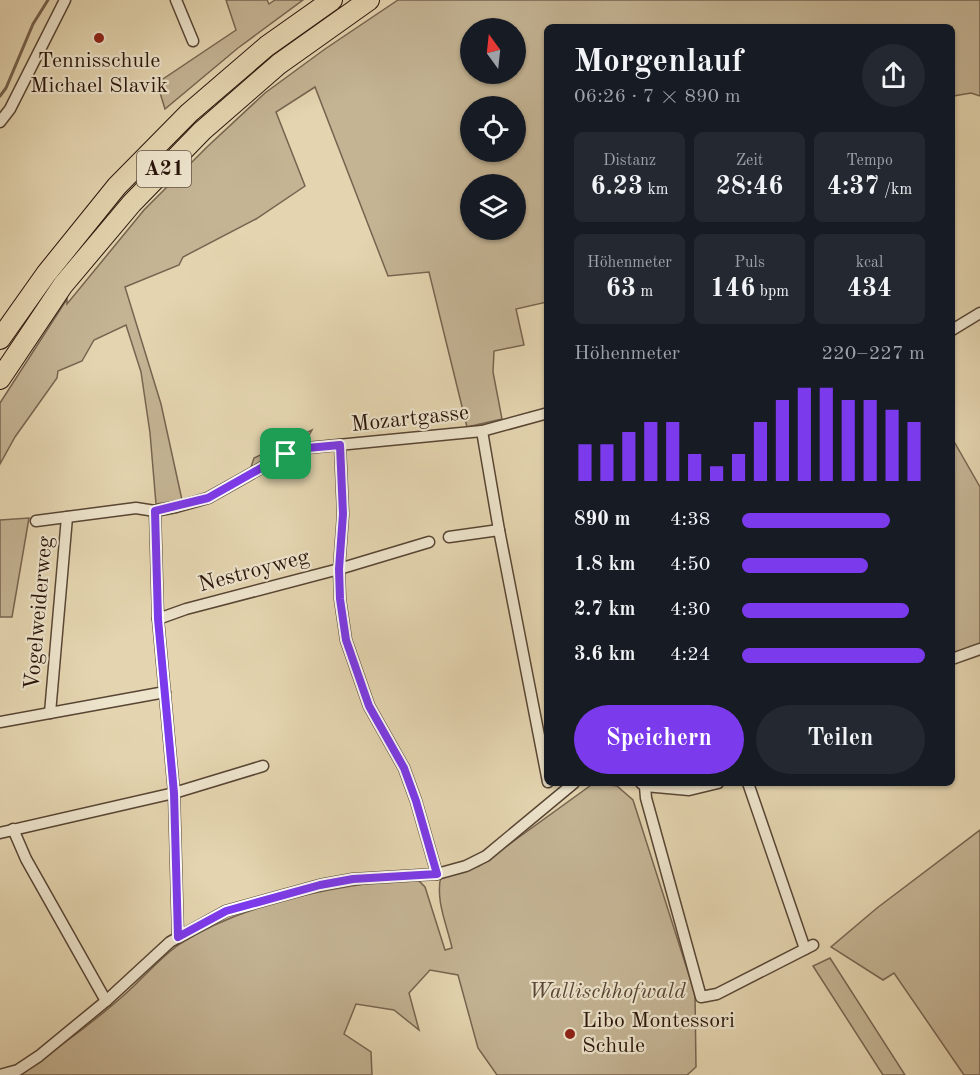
<!DOCTYPE html>
<html lang="de">
<head>
<meta charset="utf-8">
<style>
	:root { --surface:#171b24; --page:#242831; --text:#f1f3f6; --muted:#9ea1a6; --accent:#7c3aed }
	body { margin:0; font-family:"Old Standard TT",serif; background:var(--page); color:var(--text); height:100vh; display:flex; flex-direction:column; font-size:22px; white-space:nowrap }
	* { box-sizing:border-box; margin:0 }
	p { font-size:20px; color:var(--muted) }
	.icon { flex:none; width:33px; height:33px; fill:none; stroke:currentColor; stroke-width:2; stroke-linecap:round; stroke-linejoin:round }
	.map { position:relative; flex:1; overflow:hidden }
	.drawer { position:absolute; left:544px; top:24px; width:411px; height:762px; display:flex; flex-direction:column; background:var(--surface); border-radius:9px; box-shadow:0 2px 4px #0004 }
	.drawer>* { flex:none }
	.needle { width:39px; rotate:345deg }
	.controls { position:absolute; left:460px; top:18px; display:grid; gap:12px }
	.controls a { display:grid; place-items:center; width:66px; height:66px; border-radius:50%; background:var(--surface); box-shadow:0 2px 4px #0004; font-size:30px }
	.pin { position:absolute; display:grid; place-items:center; width:51px; height:51px; color:#fff; margin:-26px; border-radius:12px; box-shadow:0 3px 9px #0006 }
	.round { display:grid; place-items:center; flex:none; width:63px; height:63px; border-radius:32px; background:var(--page) }
	.overview { display:flex; align-items:center; justify-content:space-between; height:102px; padding:0 30px }
	h1 { font-size:33px; font-weight:600; line-height:45px }
	.stats { display:grid; grid-template-columns:repeat(3,1fr); gap:9px; height:102px; padding:6px 30px }
	.stats div { display:grid; align-content:center; border-radius:9px; background:var(--page); text-align:center }
	.stats b { font-size:26px; font-weight:600 }
	.stats small { font-size:16px; font-weight:400 }
	.stats p { font-size:16px }
	.chart { height:168px; padding:12px 30px }
	.chart p { display:flex; justify-content:space-between }
	.chart svg { width:100%; height:108px; margin-top:6px; stroke:var(--accent); stroke-width:6 }
	.cta { display:flex; gap:12px; margin-top:auto; padding:12px 30px }
	.cta a { flex:1; height:69px; border-radius:36px; background:var(--accent); color:#fff; font-size:24px; font-weight:600; line-height:69px; text-align:center }
	.cta a+a { background:var(--page); color:var(--text) }
	ul { padding:0 30px; list-style:none; font-size:20px }
	li { display:grid; grid-template-columns:96px 72px 1fr; align-items:center; height:45px }
	li i { height:15px; border-radius:8px; background:var(--accent) }
	.map>svg:first-child { display:block }
	.green { fill:#c4b494; stroke:#776450; stroke-width:1.5; fill-rule:evenodd }
	.lines { fill:none; stroke-linecap:round; stroke-linejoin:round }
	.stream { stroke:#74614c; stroke-width:3 }
	.street-casing { stroke:#584534; stroke-width:13 }
	.highway-casing { stroke:#2a150b; stroke-width:22 }
	.street { stroke:#ede4cc; stroke-width:10 }
	.highway { stroke:#e4d5b0; stroke-width:20 }
	.route-casing { stroke:#fff; stroke-width:12 }
	.route { stroke:#7c3aed; stroke-width:8 }
	.poi-dot { fill:#8f2418; stroke:#ede4cc; stroke-width:2 }
	.labels { text-anchor:middle; dominant-baseline:central; stroke-width:4.5; stroke-linejoin:round; paint-order:stroke }
	.shield { fill:#ede4cc; stroke:#645345; stroke-width:1.5 }
	.shield-label { font-size:21px; font-weight:bold; fill:#2a150b }
	.poi-label { font-size:22px; fill:#2a150b; stroke:#ede4cc }
	.street-label { font-size:22px; fill:#2a150b; stroke:#ede4cc }
	.park-label { font-size:22px; font-style:italic; fill:#584534; stroke:#ede4cc }
</style>
</head>
<body>
<div class="map">
<svg width="980" height="1075" viewBox="0 0 980 1075">
	<rect width="100%" height="100%" fill="#e4d5b0"/>
	<filter id="stains"><feTurbulence type="fractalNoise" baseFrequency=".00333" numOctaves="4"/><feColorMatrix values="0 0 0 0 .2 0 0 0 0 .09 0 0 0 0 .02 0 0 0 .5 -.17"/></filter>
	<radialGradient id="worn" r=".72"><stop offset=".6" stop-color="#630" stop-opacity="0"/><stop offset="1" stop-color="#630" stop-opacity=".3"/></radialGradient>
	<g class="green">
		<path d="M226,0H267L269,4L275,0H303L238,48L165,109L157,83L236,30Z"/>
		<path d="M398,0H980V96L971,93L953,96L952,27H548L547,302L516,309L524,345L494,351L493,372L502,419L467,427L429,272L388,276L315,87L276,112L305,186L256,219L183,257L179,265L125,287L161,404L182,500L156,504L150,433L141,372L126,325L94,340L82,361L58,371L57,378L15,437L0,464V403L67,299V304L144,210L207,147L265,93L325,49ZM471,28H516V74H471ZM471,106H516V152H471ZM471,184H516V230H471Z"/>
		<path d="M312,430L306,441L251,467L254,458Z"/>
		<path d="M952,438L980,487V643L953,653Z"/>
		<path d="M29,518L12,617H0V520Z"/>
		<path d="M594,783L617,786L633,800L695,994L696,1067L687,1075H497L478,1048L458,975L430,970L409,993L419,1030L394,1010L356,1004L344,1034L371,1052L372,1075H16C53,1052 90,1025 123,996C142,980 159,958 180,944C246,901 340,885 416,878L425,887L445,950L452,948C447,925 435,900 441,876L479,866Z"/>
		<path d="M980,830V1075H964L894,973L883,980L831,947L877,908Z"/>
		<path d="M830,958L905,1075H883L813,966Z"/>
	</g>
	<g class="lines">
		<path class="stream" d="M0,96L6,88L33,24L48,0"/>
		<defs>
			<g id="street">
				<path d="M176,0L193,41"/>
				<path d="M0,122L10,109L65,0"/>
				<path d="M952,330L980,313"/>
				<path d="M482,431L499,530L548,782"/>
				<path d="M340,445L343,514L339,569L340,599L346,640L369,706L404,768L416,801L437,874"/>
				<path d="M155,511L158,619L174,793L178,937"/>
				<path d="M36,521L136,508L155,511L176,507L208,498L286,454L307,448L482,431L548,413"/>
				<path d="M449,537L499,530"/>
				<path d="M158,619L186,609L339,569L429,542"/>
				<path d="M952,659L980,649"/>
				<path d="M50,713L67,517"/>
				<path d="M0,722L165,692"/>
				<path d="M641,783L645,786L689,790L718,783"/>
				<path d="M748,783L805,949"/>
				<path d="M645,786L646,798L701,997L717,994L813,945"/>
				<path d="M13,829L26,859L106,1001"/>
				<path d="M0,833L174,793L263,766"/>
				<path d="M0,1075L18,1070L39,1056L106,1001L170,942L226,911L320,885L353,879L437,874L466,866L486,856L574,783"/>
			</g>
			<g id="highway">
				<path d="M0,339L46,274L117,186L189,113L267,46L332,0"/>
				<path d="M0,379L63,285L132,203L202,131L279,64L369,0"/>
			</g>
		</defs>
		<use href="#street" class="street-casing"/>
		<use href="#highway" class="highway-casing"/>
		<use href="#street" class="street"/>
		<use href="#highway" class="highway"/>
	</g>
	<g class="lines">
		<defs>
			<path id="route" d="M340,445L343,514L339,569L340,599L346,640L369,706L404,768L416,801L437,874L353,879L320,885L226,911L178,937L174,793L158,619L155,511L208,498L286,454L307,448Z"/>
		</defs>
		<use href="#route" class="route-casing"/>
		<use href="#route" class="route"/>
	</g>
	<g class="poi-dot">
		<circle cx="99" cy="38" r="6"/>
		<circle cx="570" cy="1034" r="6"/>
	</g>
	<g class="labels">
		<rect class="shield" x="137" y="151" width="54" height="36" rx="4.5"/>
		<g class="shield-label">
			<text x="164" y="169">A21</text>
		</g>
		<g class="poi-label">
			<text x="99" y="61">Tennisschule<tspan x="99" dy="25">Michael Slavik</tspan></text>
			<text x="582" y="1021" text-anchor="start">Libo Montessori<tspan x="582" dy="25">Schule</tspan></text>
		</g>
		<g class="street-label">
			<text transform="translate(410 419) rotate(-6)">Mozartgasse</text>
			<text transform="translate(254 571) rotate(-15)">Nestroyweg</text>
			<text transform="translate(39 613) rotate(-85)">Vogelweiderweg</text>
		</g>
		<g class="park-label">
			<text x="607" y="992">Wallischhofwald</text>
		</g>
	</g>
	<rect width="100%" height="100%" filter="url(#stains)"/>
	<rect width="100%" height="100%" fill="url(#worn)"/>
</svg>
<div class="controls">
<a><svg class="needle" viewBox="-14 -14 28 28"><path d="M0-13l5 13h-10z" fill="#e53935"/><path d="M0 13l5-13h-10z" fill="#9ea1a6"/></svg></a>
<a><svg class="icon" aria-label="locate" viewBox="0 0 24 24"><circle cx="12" cy="12" r="6"/><path d="M12 2v4M12 18v4M2 12h4M18 12h4"/></svg></a>
<a><svg class="icon" aria-label="layers" viewBox="0 0 24 24"><path d="M12 4l9 5-9 5-9-5zM3 14l9 5 9-5"/></svg></a>
</div>
<div class="pin" style="left:286px;top:454px;background:#1e9e55"><svg class="icon" aria-label="arrive" viewBox="0 0 24 24"><path d="M6 21V4h12l-3 4 3 4H6"/></svg></div>
<section class="drawer">
<div class="overview"><div><h1>Morgenlauf</h1><p>06:26 · 7 × 890 m</p></div><a class="round"><svg class="icon" aria-label="share" viewBox="0 0 24 24"><path d="M12 15V3M7 8l5-5 5 5M5 13v7h14v-7"/></svg></a></div>
<div class="stats">
<div><p>Distanz</p><b>6.23<small> km</small></b></div>
<div><p>Zeit</p><b>28:46</b></div>
<div><p>Tempo</p><b>4:37<small> /km</small></b></div>
</div>
<div class="stats">
<div><p>Höhenmeter</p><b>63<small> m</small></b></div>
<div><p>Puls</p><b>146<small> bpm</small></b></div>
<div><p>kcal</p><b>434</b></div>
</div>
<div class="chart"><p><span>Höhenmeter</span>220–227 m</p>
<svg viewBox="0 0 160 44" preserveAspectRatio="none"><path d="M5 44V29M15 44V29M25 44V24M35 44V20M45 44V20M55 44V33M65 44V38M75 44V33M85 44V20M95 44V11M105 44V6M115 44V6M125 44V11M135 44V11M145 44V15M155 44V20"/></svg>
</div>
<ul>
<li><b>890 m</b>4:38<i style="width:81%"></i></li>
<li><b>1.8 km</b>4:50<i style="width:69%"></i></li>
<li><b>2.7 km</b>4:30<i style="width:91%"></i></li>
<li><b>3.6 km</b>4:24<i style="width:100%"></i></li>
</ul>
<div class="cta"><a>Speichern</a><a>Teilen</a></div>
</section>
</div>
</body>
</html>
